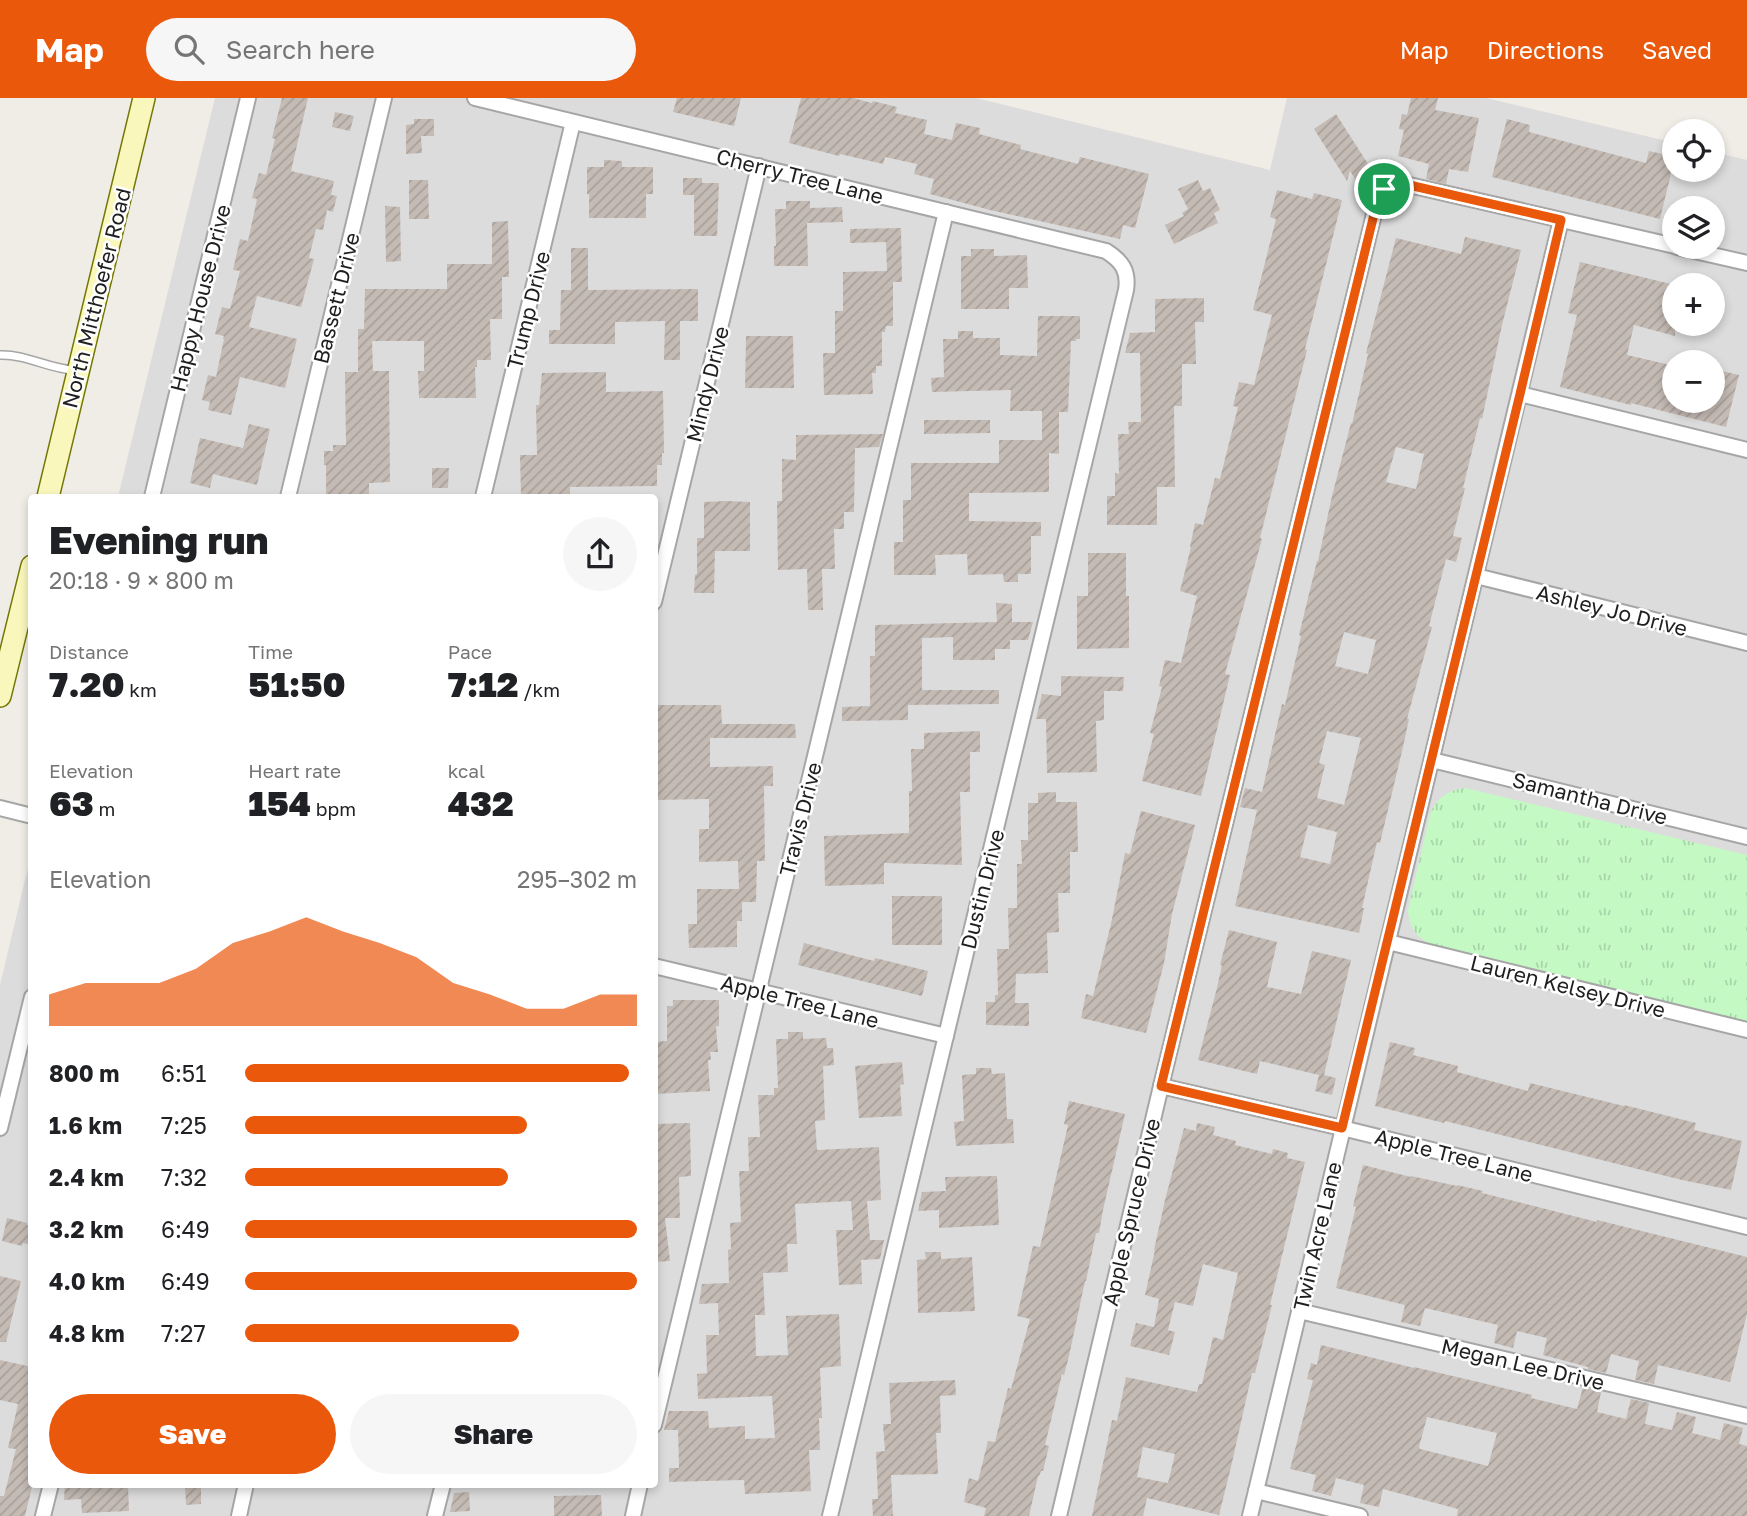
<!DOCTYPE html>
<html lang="en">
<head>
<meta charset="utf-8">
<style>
	:root { --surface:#fff; --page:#f6f6f6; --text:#202124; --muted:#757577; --accent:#ea580c }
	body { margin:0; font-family:"Golos Text",sans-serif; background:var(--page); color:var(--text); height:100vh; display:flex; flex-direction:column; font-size:26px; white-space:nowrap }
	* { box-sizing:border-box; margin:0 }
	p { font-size:23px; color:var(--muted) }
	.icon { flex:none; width:38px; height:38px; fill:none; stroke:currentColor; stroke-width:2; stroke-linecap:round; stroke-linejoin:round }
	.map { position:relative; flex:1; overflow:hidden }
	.drawer { position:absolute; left:28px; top:396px; width:630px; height:994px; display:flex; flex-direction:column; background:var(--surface); border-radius:7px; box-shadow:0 4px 10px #0003 }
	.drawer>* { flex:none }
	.fabs { position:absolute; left:1662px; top:21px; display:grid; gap:14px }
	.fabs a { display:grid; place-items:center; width:63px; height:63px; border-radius:50%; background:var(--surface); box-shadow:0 4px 10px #0003; font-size:35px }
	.pin { position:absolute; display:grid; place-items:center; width:60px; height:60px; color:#fff; margin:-30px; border:4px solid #fff; border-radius:50%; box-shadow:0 2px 7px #0007 }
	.round { display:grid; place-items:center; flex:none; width:74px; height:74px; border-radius:37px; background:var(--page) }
	.summary { display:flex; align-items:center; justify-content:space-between; height:119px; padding:0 21px }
	h1 { font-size:38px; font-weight:800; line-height:52px }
	.figures { display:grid; grid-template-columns:repeat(3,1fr); gap:10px; height:119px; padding:7px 21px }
	.figures div { display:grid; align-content:center }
	.figures b { font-size:35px; font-weight:800 }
	.figures small { font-size:19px; font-weight:400 }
	.figures p { font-size:19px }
	.chart { height:196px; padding:14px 21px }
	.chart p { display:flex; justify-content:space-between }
	.chart svg { width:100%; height:126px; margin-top:7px; fill:var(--accent); opacity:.7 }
	.cta { display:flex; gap:14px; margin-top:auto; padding:14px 21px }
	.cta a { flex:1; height:80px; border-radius:42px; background:var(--accent); color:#fff; font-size:28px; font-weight:800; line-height:80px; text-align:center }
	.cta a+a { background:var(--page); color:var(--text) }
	ul { padding:0 21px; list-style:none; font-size:23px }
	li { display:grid; grid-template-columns:112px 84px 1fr; align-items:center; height:52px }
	li i { height:18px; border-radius:9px; background:var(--accent) }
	header { display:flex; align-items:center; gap:42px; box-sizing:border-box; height:98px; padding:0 35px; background:var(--accent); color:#fff }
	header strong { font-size:33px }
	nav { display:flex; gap:38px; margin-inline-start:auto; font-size:24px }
	.search { width:490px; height:63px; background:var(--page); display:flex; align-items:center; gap:18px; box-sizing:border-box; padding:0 24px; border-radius:38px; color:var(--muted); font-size:26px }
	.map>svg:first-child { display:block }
	.residential { fill:#dddcdc; fill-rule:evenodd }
	.park { fill:url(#park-tufts) }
	.building { fill:url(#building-hatch); fill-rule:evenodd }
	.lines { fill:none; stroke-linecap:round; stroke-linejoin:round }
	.lane-casing { stroke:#a6a6a6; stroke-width:10 }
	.street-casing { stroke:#a6a6a6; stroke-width:18 }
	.secondary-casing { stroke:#737706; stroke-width:24 }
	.lane { stroke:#fff; stroke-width:7 }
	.street { stroke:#fff; stroke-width:14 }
	.secondary { stroke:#f9f7bb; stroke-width:21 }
	.route-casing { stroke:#fff; stroke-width:14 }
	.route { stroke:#ea580c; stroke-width:9 }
	.labels { text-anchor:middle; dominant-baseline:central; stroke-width:5; stroke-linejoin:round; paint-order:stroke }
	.street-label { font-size:21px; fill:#1f1f1f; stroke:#fff }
</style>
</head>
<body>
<header>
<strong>Map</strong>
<div class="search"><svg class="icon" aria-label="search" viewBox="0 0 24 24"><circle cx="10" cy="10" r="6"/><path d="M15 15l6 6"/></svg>Search here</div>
<nav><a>Map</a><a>Directions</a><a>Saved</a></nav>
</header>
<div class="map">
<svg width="1747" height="1418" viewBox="0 0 1747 1418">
	<defs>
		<pattern id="park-tufts" width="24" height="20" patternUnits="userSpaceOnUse" patternTransform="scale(1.75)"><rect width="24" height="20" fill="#c4f9c4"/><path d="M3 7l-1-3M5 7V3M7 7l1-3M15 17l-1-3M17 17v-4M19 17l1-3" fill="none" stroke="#a8d5a8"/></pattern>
		<pattern id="building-hatch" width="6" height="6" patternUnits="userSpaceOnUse" patternTransform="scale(1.75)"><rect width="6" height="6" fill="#c5bbb5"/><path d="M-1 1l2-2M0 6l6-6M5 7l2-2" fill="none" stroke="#a9a09b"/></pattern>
	</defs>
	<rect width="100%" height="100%" fill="#f0ece6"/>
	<path class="residential" d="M215,0H976L1270,72L1287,0H1486L1675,45V72H1713V54L1747,62V1418H0V887L31,757L32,1386H654V399H118ZM1675,110H1713V149H1675ZM1675,187H1713V226H1675ZM1675,264H1713V303H1675Z"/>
	<path class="park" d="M1465,690L1747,757V923L1432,847C1416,839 1409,830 1408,812L1430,716C1437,700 1447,692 1465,690Z"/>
	<g class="building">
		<path d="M282,0H308L291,73L334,83L331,97L337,98L333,114L327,112L323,132L316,131L309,160L314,161L301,209L257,198L249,229L297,241L285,290L240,279L231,317L208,312L210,304L202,302L208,277L216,279L224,241H223L224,238L215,236L222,209L230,211L240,173L233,172L240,141L248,143L257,101L252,100L259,75L266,77L275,41L272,40Z"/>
		<path d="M677,0H741L734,28L673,14Z"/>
		<path d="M801,0H853L872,5L873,3L897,9L895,15L927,22L924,36L952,42L956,25L980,30L979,36L1021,47L1020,51L1078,66L1080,59L1149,76L1135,130L1123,127L1120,141L990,112L930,96L934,81L914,76L917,66L885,59L883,66L840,56L839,58L789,45Z"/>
		<path d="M1411,0H1438L1435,12L1479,20L1468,74L1449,71L1446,86L1426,81L1429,66L1398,58L1404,32L1399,31L1402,16L1407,17Z"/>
		<path d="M335,14L354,18L350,33L332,29Z"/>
		<path d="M1336,16L1379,83L1367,99L1350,73L1347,83L1314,31Z"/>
		<path d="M414,21H434V38H421L422,55L406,56V27L414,26Z"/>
		<path d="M1507,21L1530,27L1529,34L1646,65L1649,53L1675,59L1660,121L1492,79Z"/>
		<path d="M604,62L622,63V69H653V96H646V120H589V96H587V69H604Z"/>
		<path d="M683,80H702V85H719L717,138H694V97H683Z"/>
		<path d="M409,82H428L429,121H409Z"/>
		<path d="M1198,82L1203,93L1210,90L1220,112L1214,115L1218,125L1174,146L1165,127L1184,118L1182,115L1188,111L1178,91Z"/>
		<path d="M1277,92L1312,101L1314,95L1342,102L1305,251L1307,252L1260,440L1262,441L1225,576L1230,577L1201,698L1142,683L1154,636L1150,635L1162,589L1159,588L1165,562L1181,565L1197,498L1180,493L1191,449H1190L1195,425L1203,427L1215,380L1220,381L1238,309L1233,308L1239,284L1254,287L1272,217L1253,212L1276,121L1270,119Z"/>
		<path d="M786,103H810V110L842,109L843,124L807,125L808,168H774V148H776L775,111H786Z"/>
		<path d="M385,108L400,109L401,163L386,164Z"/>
		<path d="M508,123L509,179H502V221H490L491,262H477V269H475L476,300H419L418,273H424V243H372L373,273H389L390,384L369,385V399H326V367H324V353H333V347H346L345,274H358V231H364L365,191H447V166H492V124Z"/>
		<path d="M901,130L902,184H893V228H886L885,234H882V268H876V275H872L873,296L824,297L823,255H835V213H843V174L887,173L886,144L850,145V131Z"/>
		<path d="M1465,139L1521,152L1502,227L1482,321L1480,320L1463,390H1465L1453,438L1462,440L1456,464L1446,461L1429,528L1432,529L1407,621H1409L1403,649L1380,745L1377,744L1362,810H1364L1359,835L1235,808L1257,712L1240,709L1245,690L1262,694L1282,606L1285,607L1301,538L1299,537L1317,463H1318L1332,398L1351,325L1352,326L1368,256L1366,255L1396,140L1461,156ZM1396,349L1424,356L1416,391L1386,384ZM1344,534L1376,542L1368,576L1335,568ZM1327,633L1361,640L1344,707L1317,700L1325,667L1319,665ZM1308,727L1337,734L1330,766L1300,759Z"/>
		<path d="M571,150H588V192L698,191V223H680V262H664L665,223L615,224V246H549V232H560L561,192H571Z"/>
		<path d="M971,151H994V158L1027,157L1028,190H1009V211H961V158H971Z"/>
		<path d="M1580,164L1675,187V238L1634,227L1627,257L1675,268V303H1713V271L1739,277L1726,329L1631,305V307L1560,289L1577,217L1568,215Z"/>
		<path d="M1204,200V224H1195L1196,266H1182V308H1174L1175,389H1157V427H1107V398H1115V375L1119,376L1118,336H1129L1128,324H1141L1140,255H1125L1130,235L1155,234V201Z"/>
		<path d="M1038,218H1080V241H1076V243H1071L1068,314H1059V356L1049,355V394L969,395V423L1041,424V438H1031V476H1018V484H1004L1003,476L968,477L967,456L935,457L936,477H894V444H903V402H911V365H999V342H1042V313H1010L1011,292L932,294L931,280L944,279L943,241H958V233H973V240H1000V257L1037,258Z"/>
		<path d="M746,238H793L794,290H745Z"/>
		<path d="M606,274V294L663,293L664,355H662V367H657V388L570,389V399H521L520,357H537L536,307H539L542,275Z"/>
		<path d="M924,322H990V335L924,336Z"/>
		<path d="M249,326L270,331L257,387L213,376L210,390L190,385L200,340L243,350Z"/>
		<path d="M883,336L879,349L855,350L854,414H844V431H834L835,471H822L823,512H808L807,471L778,472L777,403H782V361L796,362V337Z"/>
		<path d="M432,370H449L448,390H432Z"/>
		<path d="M727,403L750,404V453H715L714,495H694L695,477L697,476V440H704V404Z"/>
		<path d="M1088,455H1126V498H1129V550L1077,551V498H1088Z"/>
		<path d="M996,505L1012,506V524H1033L1028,542H1010V551H995V562H953V539L922,540V592H999V606L908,607V622L842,623V609L870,608V558H875V527L997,524Z"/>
		<path d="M1061,578L1124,579L1123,593H1104V622L1096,623L1097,674L1047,675L1046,621H1036L1042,596L1061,598Z"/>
		<path d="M655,607H721L722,626H795L796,640H710V669L773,668V688H764L765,763H757L756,804H742V823H737V849L689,850L688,826H697V791H739L738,763L699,764V731H709V701L654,702Z"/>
		<path d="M980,633V654H970V694H960L962,767L884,765V786L825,788L824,738L909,735V693H912L911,651H924V635Z"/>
		<path d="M1056,694V704H1077L1078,754H1070V795H1058L1059,834L1047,835L1048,875L1016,876L1015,905H1029V928L986,927V904H995V897H998L997,851H1009L1008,810H1017V766H1022L1021,742H1028V705H1038V695Z"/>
		<path d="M1141,713L1195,727L1172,816L1164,865L1146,935L1081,920L1086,896L1093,898L1111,826L1125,755L1130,756Z"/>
		<rect x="892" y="798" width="50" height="49"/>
		<path d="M1229,832L1277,844L1267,889L1301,896L1312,853L1351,862L1324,977L1336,980L1332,997L1315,993L1319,977L1260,963L1257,976L1198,962L1217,890L1222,867H1220Z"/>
		<path d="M804,845L874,863L875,860L928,873L922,898L798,867Z"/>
		<path d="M673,902H719V928H716L718,954H710L711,962H708L710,993L654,996V944L667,943V908H673Z"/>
		<path d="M788,934H803V941L826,940L827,950H833L834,967L823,968L825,1022L815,1023L817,1052L879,1049L881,1102L867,1103L870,1142H884L880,1161L861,1162L862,1186L839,1187L836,1132H853L851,1103L795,1106L797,1146H787L788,1174L763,1175L765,1217H755L756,1258L788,1257L786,1218L839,1216L841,1268L820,1270L822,1320H819L820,1352H809L811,1393L745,1396L744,1382L669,1384V1370H679L678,1332H664L669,1313H708L709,1330L745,1328V1341L775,1340L772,1298L698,1301L697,1276L707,1275L706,1237H719L718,1205L699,1206L702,1186L729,1185L728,1152L731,1151L730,1125L741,1124L739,1073H749L748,1039H760L758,997H774V990H778L776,941H788Z"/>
		<path d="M1390,944L1415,950L1413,957L1458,968L1457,974L1528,993L1530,985L1624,1008V1007L1696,1025L1694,1032L1742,1043L1731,1092L1682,1082L1445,1023L1444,1025L1375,1008Z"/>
		<path d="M902,964L904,986L900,987L902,1018L859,1020L855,968Z"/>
		<path d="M976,970H991L992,976L1005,975L1007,1021H1013L1014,1045L956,1048L954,1024L964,1023L962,977L976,976Z"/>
		<path d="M1069,1003L1125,1016L1103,1112L1099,1135H1096L1086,1183H1085L1069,1258L1064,1277L1062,1276L1045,1347L1049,1348L1043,1373H1041L1039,1378H1038L1029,1418H984L986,1410L964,1404L969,1380L978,1383L988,1343L995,1344L1008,1290L1011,1291L1030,1221L1017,1218L1033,1148L1040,1149L1068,1027L1064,1026Z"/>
		<path d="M690,1025L691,1078L679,1079L680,1120H665L670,1163L654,1164V1026Z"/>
		<path d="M1197,1025L1215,1029L1213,1037L1236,1043L1235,1047L1272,1056L1273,1051L1288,1055L1287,1060L1305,1064L1270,1207H1272L1255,1275H1252L1231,1369L1219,1417L1147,1400L1143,1418H1092L1112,1322L1117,1323L1126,1279L1197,1294L1199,1286H1202L1213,1239L1223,1242L1238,1175L1203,1166L1193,1208L1175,1204L1168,1232L1175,1234L1169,1257L1130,1248L1136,1225L1154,1229L1159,1201L1145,1197L1155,1152H1154L1165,1102L1184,1030L1196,1033ZM1143,1349L1175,1356L1168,1385L1137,1379Z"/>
		<path d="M1363,1067L1411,1079V1078L1457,1088V1087L1483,1093L1482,1095L1597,1124V1122L1747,1159V1216L1730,1284L1658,1267L1654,1286L1635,1282L1639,1263L1611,1256L1606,1275L1588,1271V1269L1543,1257L1547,1240L1517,1233L1513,1250L1494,1245L1498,1227L1425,1210L1420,1228L1401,1224L1405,1207L1336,1190L1356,1109L1353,1108Z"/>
		<path d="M997,1078L999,1127L939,1130V1112L918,1113L922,1094L946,1093L945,1079Z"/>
		<path d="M7,1120L27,1125V1127L32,1128V1147L23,1145L22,1148L2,1143Z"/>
		<path d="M925,1154H941V1161L972,1159L975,1213L918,1215L917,1162L926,1161Z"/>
		<path d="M0,1178L21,1183L6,1244H0Z"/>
		<path d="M1321,1247L1414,1270V1269L1487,1286L1532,1297L1531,1300L1577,1311L1583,1289L1601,1294L1597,1314L1626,1321L1631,1301L1649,1305L1645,1326L1672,1332L1677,1314L1696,1319L1692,1335L1720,1342L1724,1325L1743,1330L1739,1346L1747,1348V1418H1457L1458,1411L1383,1391L1379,1409L1360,1405L1364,1387L1336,1380L1331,1398L1312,1393L1316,1377L1290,1371L1313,1282L1307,1281L1311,1265L1317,1267ZM1427,1319L1497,1335L1488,1368L1420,1351L1419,1349Z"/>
		<path d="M0,1262L32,1269V1389L25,1418H0V1398H4L16,1351L8,1350L18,1306L0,1302Z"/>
		<path d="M955,1282L956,1297L940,1298L941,1335H936L938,1376L891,1377L893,1418H873L872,1401H878L876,1354L885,1353L883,1326H891L889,1285Z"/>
		<path d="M65,1386H82V1390L128,1388L129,1413L82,1415L81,1401L64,1402Z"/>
		<path d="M185,1387H201V1406L186,1407Z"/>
		<path d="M469,1394L470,1413L450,1414L454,1395Z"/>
		<path d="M601,1397L602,1418H554V1398Z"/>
	</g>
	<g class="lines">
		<defs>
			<path id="lane" d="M0,257C26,256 49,271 74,272"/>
			<g id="street">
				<path d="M475,0L1106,153C1122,163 1129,173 1126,192L830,1418"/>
				<path d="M1677,149L1747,165"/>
				<path d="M1520,296L1747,352"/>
				<path d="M152,399L248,0"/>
				<path d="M288,399L384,0"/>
				<path d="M483,399L573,24"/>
				<path d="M1476,478L1747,545"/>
				<path d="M654,504L759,68"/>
				<path d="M1432,662L1747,739"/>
				<path d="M0,710L32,718"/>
				<path d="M1388,844L1747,932"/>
				<path d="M654,868L946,938"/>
				<path d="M1161,988L1342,1030L1747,1129"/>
				<path d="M0,1030L32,899"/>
				<path d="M1299,1213L1747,1318"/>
				<path d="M654,1327L946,114"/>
				<path d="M1256,1393L1360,1418"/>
				<path d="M43,1418L51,1386"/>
				<path d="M239,1418L246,1386"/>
				<path d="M435,1418L443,1386"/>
				<path d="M633,1418L640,1386"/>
				<path d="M1059,1418L1161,988L1378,100L1384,91L1396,84L1675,148"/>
				<path d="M1250,1418L1561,122"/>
			</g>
			<g id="secondary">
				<path d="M48,399L144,0"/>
				<path d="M0,598L32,468"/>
			</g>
		</defs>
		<use href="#lane" class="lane-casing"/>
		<use href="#street" class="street-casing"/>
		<use href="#secondary" class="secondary-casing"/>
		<use href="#lane" class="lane"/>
		<use href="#street" class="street"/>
		<use href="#secondary" class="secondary"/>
	</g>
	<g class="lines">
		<defs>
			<path id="route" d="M1396,84L1561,122L1520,296L1342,1030L1161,988L1378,100L1384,91Z"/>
		</defs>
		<use href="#route" class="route-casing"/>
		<use href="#route" class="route"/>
	</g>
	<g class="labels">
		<g class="street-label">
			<text transform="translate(800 78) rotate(14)">Cherry Tree Lane</text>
			<text transform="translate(96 200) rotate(-76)">North Mitthoefer Road</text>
			<text transform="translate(200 200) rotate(-76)">Happy House Drive</text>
			<text transform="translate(336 200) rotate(-76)">Bassett Drive</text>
			<text transform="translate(528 212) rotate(-76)">Trump Drive</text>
			<text transform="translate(707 286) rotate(-76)">Mindy Drive</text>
			<text transform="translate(1612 512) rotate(14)">Ashley Jo Drive</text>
			<text transform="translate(1590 700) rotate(14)">Samantha Drive</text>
			<text transform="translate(800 721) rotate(-76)">Travis Drive</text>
			<text transform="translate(982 791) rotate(-76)">Dustin Drive</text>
			<text transform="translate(1568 888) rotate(14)">Lauren Kelsey Drive</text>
			<text transform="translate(800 903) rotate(14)">Apple Tree Lane</text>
			<text transform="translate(1454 1057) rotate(14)">Apple Tree Lane</text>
			<text transform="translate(1131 1114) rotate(-77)">Apple Spruce Drive</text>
			<text transform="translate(1317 1138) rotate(-77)">Twin Acre Lane</text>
			<text transform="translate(1523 1266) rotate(13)">Megan Lee Drive</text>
		</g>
	</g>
</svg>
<div class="fabs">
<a><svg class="icon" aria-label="locate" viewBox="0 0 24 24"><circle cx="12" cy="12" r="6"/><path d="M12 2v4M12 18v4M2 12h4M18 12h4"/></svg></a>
<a><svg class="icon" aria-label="layers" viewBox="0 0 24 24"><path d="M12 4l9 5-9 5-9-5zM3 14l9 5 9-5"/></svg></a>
<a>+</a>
<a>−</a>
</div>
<div class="pin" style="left:1384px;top:91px;background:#1e9e55"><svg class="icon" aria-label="arrive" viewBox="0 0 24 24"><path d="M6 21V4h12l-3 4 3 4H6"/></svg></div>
<section class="drawer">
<div class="summary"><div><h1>Evening run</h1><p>20:18 · 9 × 800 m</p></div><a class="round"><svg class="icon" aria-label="share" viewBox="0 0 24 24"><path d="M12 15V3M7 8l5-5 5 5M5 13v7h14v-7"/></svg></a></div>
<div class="figures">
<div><p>Distance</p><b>7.20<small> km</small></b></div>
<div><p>Time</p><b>51:50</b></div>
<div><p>Pace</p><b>7:12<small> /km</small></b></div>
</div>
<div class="figures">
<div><p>Elevation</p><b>63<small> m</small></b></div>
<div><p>Heart rate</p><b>154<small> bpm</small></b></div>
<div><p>kcal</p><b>432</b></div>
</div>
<div class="chart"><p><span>Elevation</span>295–302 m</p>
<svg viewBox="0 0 160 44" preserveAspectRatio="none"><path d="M0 44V33L10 29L20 29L30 29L40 24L50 15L60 11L70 6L80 11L90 15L100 20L110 29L120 33L130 38L140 38L150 33L160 33V44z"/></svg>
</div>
<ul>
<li><b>800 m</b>6:51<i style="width:98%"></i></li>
<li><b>1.6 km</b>7:25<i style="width:72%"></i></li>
<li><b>2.4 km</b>7:32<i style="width:67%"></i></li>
<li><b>3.2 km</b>6:49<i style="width:100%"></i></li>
<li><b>4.0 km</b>6:49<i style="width:100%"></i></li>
<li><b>4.8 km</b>7:27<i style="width:70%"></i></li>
</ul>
<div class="cta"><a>Save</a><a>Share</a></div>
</section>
</div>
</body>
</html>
